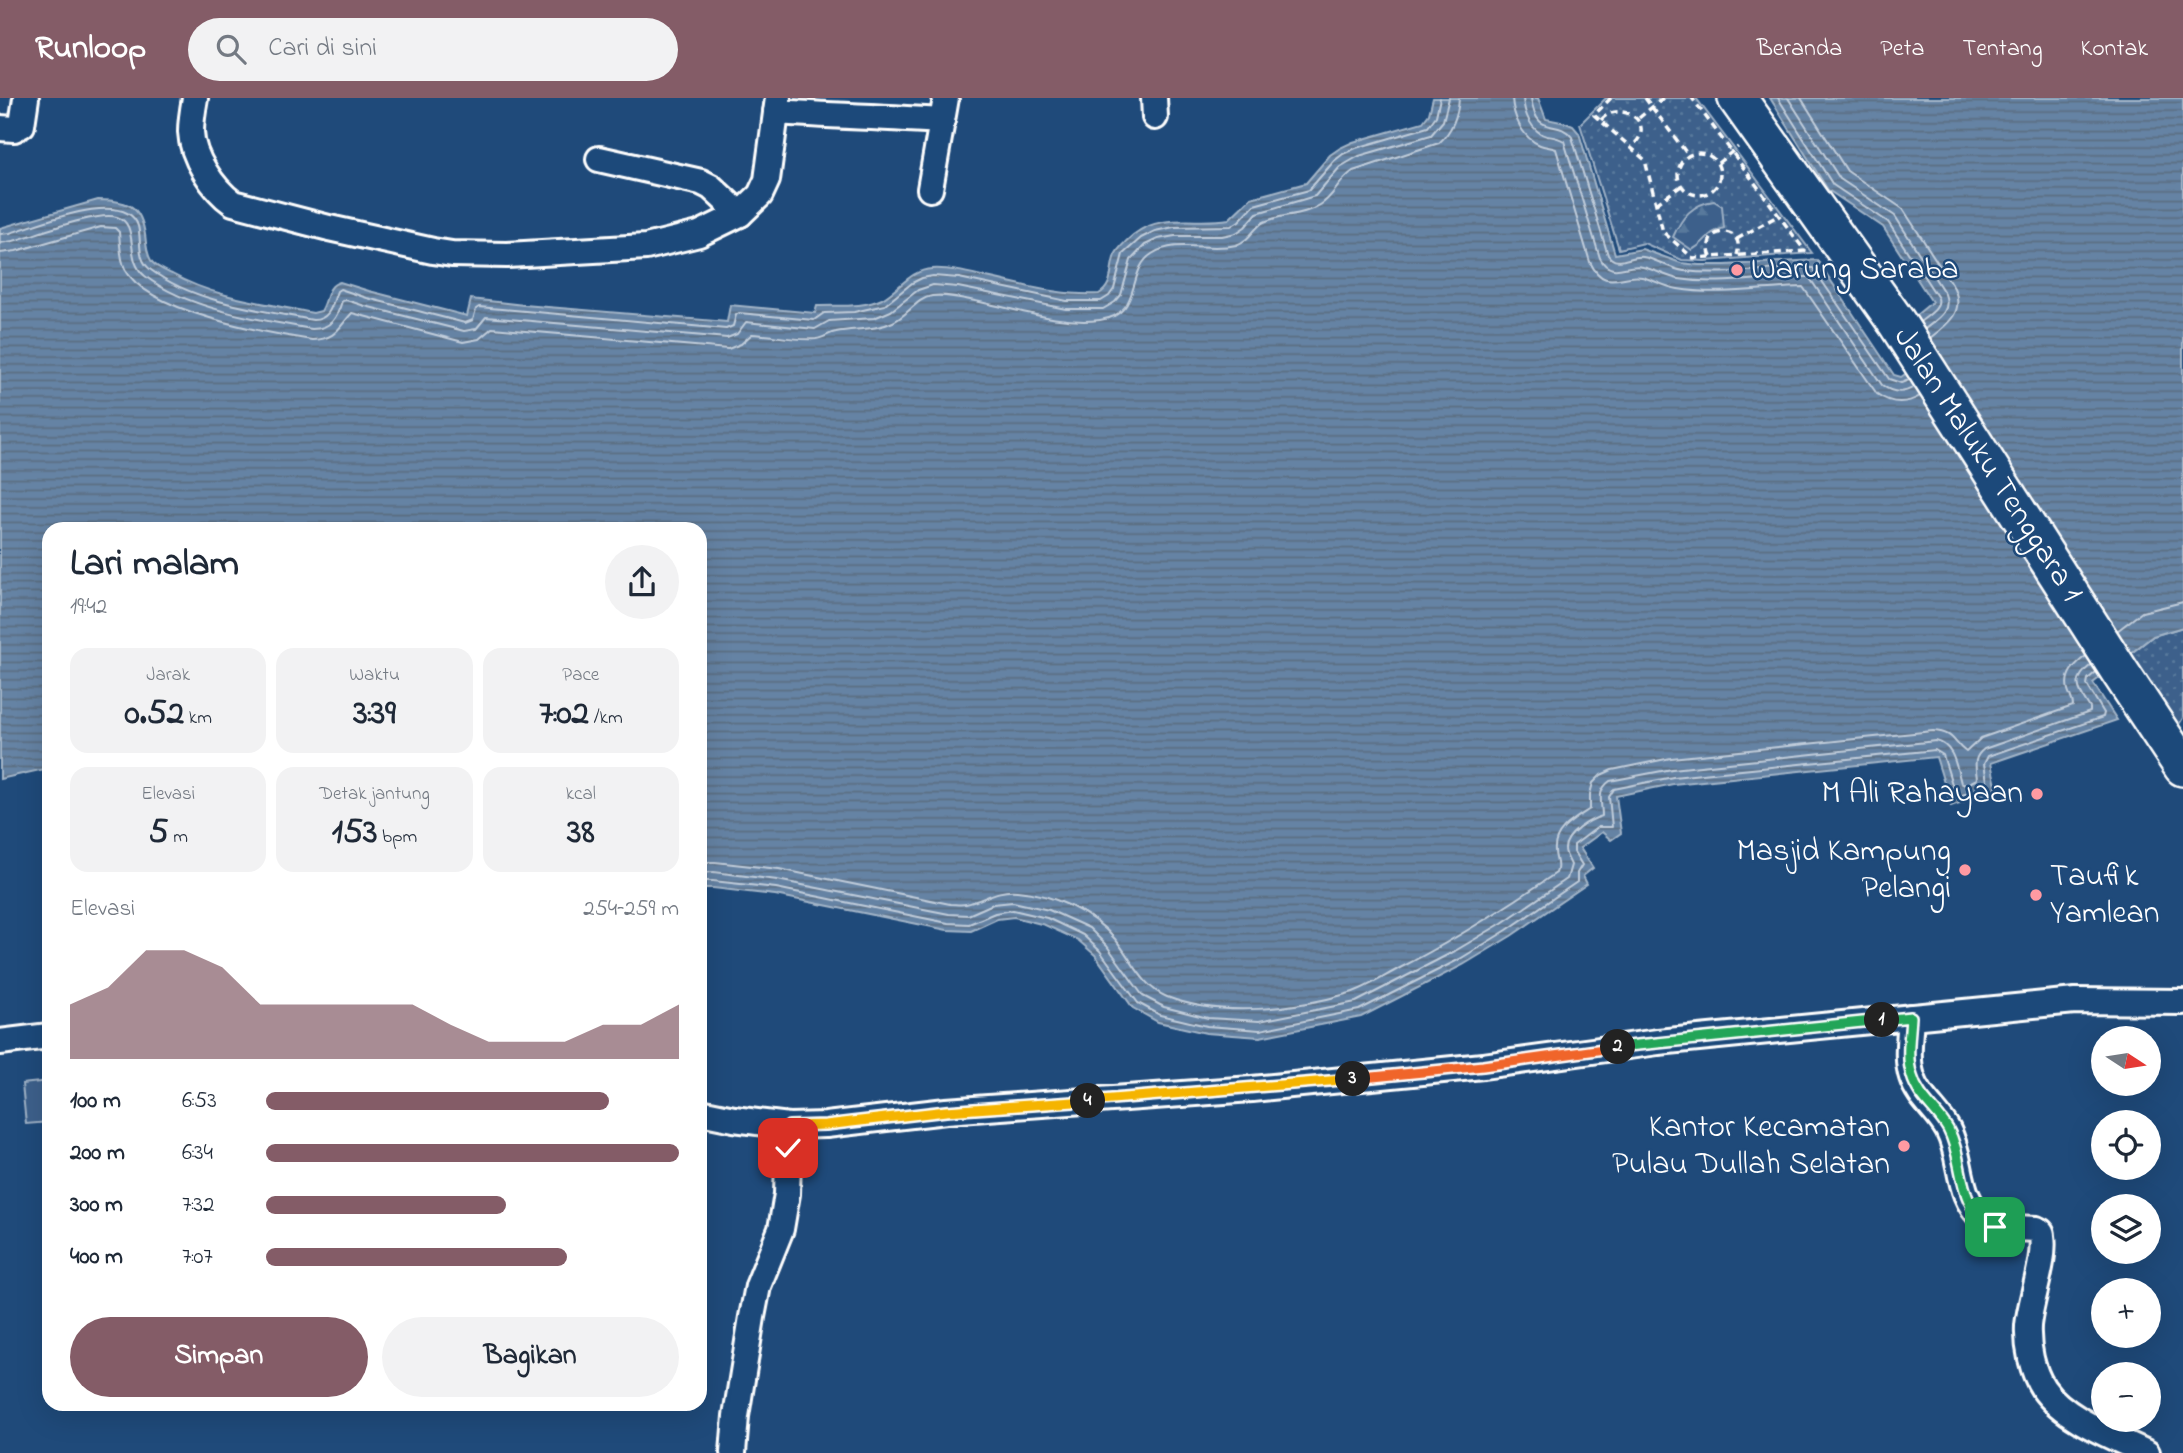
<!DOCTYPE html>
<html lang="id">
<head>
<meta charset="utf-8">
<style>
	:root { --surface:#fff; --page:#f2f2f3; --text:#1f2937; --muted:#747a83; --accent:#845c67 }
	body { margin:0; font-family:"Indie Flower",sans-serif; background:var(--page); color:var(--text); height:100vh; display:flex; flex-direction:column; font-size:26px; white-space:nowrap }
	* { box-sizing:border-box; margin:0 }
	p { font-size:23px; color:var(--muted) }
	.icon { flex:none; width:38px; height:38px; fill:none; stroke:currentColor; stroke-width:2; stroke-linecap:round; stroke-linejoin:round }
	.map { position:relative; flex:1; overflow:hidden }
	.drawer { position:absolute; left:42px; top:424px; width:665px; height:889px; display:flex; flex-direction:column; background:var(--surface); border-radius:21px; box-shadow:0 7px 28px #0002 }
	.drawer>* { flex:none }
	.needle { width:46px; rotate:102deg }
	.tools { position:absolute; left:2091px; top:928px; display:grid; gap:14px }
	.tools a { display:grid; place-items:center; width:70px; height:70px; border-radius:50%; background:var(--surface); box-shadow:0 7px 28px #0002; font-size:35px }
	.pin { position:absolute; display:grid; place-items:center; width:60px; height:60px; color:#fff; margin:-30px; border-radius:14px; box-shadow:0 4px 10px #0006 }
	.km { position:absolute; width:35px; height:35px; margin:-18px; border-radius:50%; background:#222; color:#fff; font-size:19px; line-height:35px; text-align:center }
	.round { display:grid; place-items:center; flex:none; width:74px; height:74px; border-radius:37px; background:var(--page) }
	.headline { display:flex; align-items:center; justify-content:space-between; height:119px; padding:0 28px }
	h1 { font-size:38px; font-weight:700; line-height:52px }
	.stats { display:grid; grid-template-columns:repeat(3,1fr); gap:10px; height:119px; padding:7px 28px }
	.stats div { display:grid; align-content:center; border-radius:18px; background:var(--page); text-align:center }
	.stats b { font-size:35px; font-weight:700 }
	.stats small { font-size:19px; font-weight:400 }
	.stats p { font-size:19px }
	.chart { height:196px; padding:14px 28px }
	.chart p { display:flex; justify-content:space-between }
	.chart svg { width:100%; height:126px; margin-top:7px; fill:var(--accent); opacity:.7 }
	.button { display:flex; gap:14px; margin-top:auto; padding:14px 28px }
	.button a { flex:1; height:80px; border-radius:42px; background:var(--accent); color:#fff; font-size:28px; font-weight:700; line-height:80px; text-align:center }
	.button a+a { background:var(--page); color:var(--text) }
	ul { padding:0 28px; list-style:none; font-size:23px }
	li { display:grid; grid-template-columns:112px 84px 1fr; align-items:center; height:52px }
	li i { height:18px; border-radius:9px; background:var(--accent) }
	header { display:flex; align-items:center; gap:42px; box-sizing:border-box; height:98px; padding:0 35px; background:var(--accent); color:#fff }
	header strong { font-size:33px }
	nav { display:flex; gap:38px; margin-inline-start:auto; font-size:24px }
	.search { width:490px; height:63px; background:var(--page); display:flex; align-items:center; gap:18px; box-sizing:border-box; padding:0 24px; border-radius:38px; color:var(--muted); font-size:26px }
	.map>svg:first-child { display:block }
	.grass { fill:url(#grass-dots); stroke:#9eb0c5; stroke-width:2 }
	.forest { fill:url(#forest-firs); stroke:#9eb0c5; stroke-width:2 }
	.pitch { fill:#3c618b; stroke:#9eb0c5; stroke-width:2 }
	.water { fill:url(#water-rules); stroke:#a3b5c8; stroke-width:2 }
	.lines { fill:none; stroke-linecap:round; stroke-linejoin:round }
	.shore { stroke:#c1cddb; stroke-width:2 }
	.minor-casing { stroke:#fff; stroke-width:30 }
	.highway-casing { stroke:#fff; stroke-width:42 }
	.path { stroke:#fff; stroke-width:3.5; stroke-dasharray:7 5; stroke-linecap:butt }
	.minor { stroke:#1f4a7a; stroke-width:24 }
	.highway { stroke:#1f4a7a; stroke-width:37 }
	.split-1-casing { stroke:#fff; stroke-width:14 }
	.split-2-casing { stroke:#fff; stroke-width:14 }
	.split-3-casing { stroke:#fff; stroke-width:14 }
	.split-4-casing { stroke:#fff; stroke-width:14 }
	.split-5-casing { stroke:#fff; stroke-width:14 }
	.split-1 { stroke:#22a559; stroke-width:9 }
	.split-2 { stroke:#22a559; stroke-width:9 }
	.split-3 { stroke:#f0652b; stroke-width:9 }
	.split-4 { stroke:#f5b400; stroke-width:9 }
	.split-5 { stroke:#f5b400; stroke-width:9 }
	.poi-dot { fill:#ff9aa2; stroke:#1f4a7a; stroke-width:2.5 }
	.labels { text-anchor:middle; dominant-baseline:central; stroke-width:5; stroke-linejoin:round; paint-order:stroke }
	.poi-label { font-size:32px; fill:#fff; stroke:#1f4a7a; text-anchor:end }
	.street-label { font-size:32px; fill:#fff; stroke:#1f4a7a }
</style>
</head>
<body>
<header>
<strong>Runloop</strong>
<div class="search"><svg class="icon" aria-label="search" viewBox="0 0 24 24"><circle cx="10" cy="10" r="6"/><path d="M15 15l6 6"/></svg>Cari di sini</div>
<nav><a>Beranda</a><a>Peta</a><a>Tentang</a><a>Kontak</a></nav>
</header>
<div class="map">
<svg width="2183" height="1355" viewBox="0 0 2183 1355">
	<defs>
		<pattern id="grass-dots" width="8" height="8" patternUnits="userSpaceOnUse" patternTransform="scale(1.75)"><rect width="8" height="8" fill="#3c618b"/><path d="M2 2h.1M6 6h.1" fill="none" stroke="#59799c" stroke-width="1.8" stroke-linecap="round"/></pattern>
		<pattern id="forest-firs" width="22" height="20" patternUnits="userSpaceOnUse" patternTransform="scale(1.75)"><rect width="22" height="20" fill="#3c618b"/><path d="M5 1l3.5 6h-7zM16 11l3.5 6h-7z" fill="#59799c"/></pattern>
		<pattern id="water-rules" width="6" height="5" patternUnits="userSpaceOnUse" patternTransform="scale(1.75)"><rect width="6" height="5" fill="#6583a4"/><path d="M0 2.5h6" fill="none" stroke="#5b6d81"/></pattern>
	</defs>
	<rect width="100%" height="100%" fill="#1f4a7a"/>
	<filter id="ink" filterUnits="userSpaceOnUse"><feTurbulence type="fractalNoise" baseFrequency=".0143" numOctaves="2"/><feDisplacementMap in="SourceGraphic" scale="14" xChannelSelector="R" yChannelSelector="G"/><feConvolveMatrix kernelMatrix="1 2 1 2 8 2 1 2 1" color-interpolation-filters="sRGB"/></filter>
	<g filter="url(#ink)">
		<g class="grass">
			<path d="M1606,0H1696L1812,155L1705,163L1682,162L1644,145L1619,151L1580,26Z"/>
			<path d="M2183,529V620L2176,631L2129,557L2153,538Z"/>
		</g>
		<path class="forest" d="M1714,103L1722,108L1724,130C1706,135 1707,144 1692,152L1673,139C1682,119 1692,106 1714,103Z"/>
		<path class="pitch" d="M49,983V1024L26,1026L22,986Z"/>
		<path class="water" d="M1433,0H1538L1546,21L1566,25L1573,28L1579,35L1615,156L1642,151L1681,165L1699,167H1725L1817,162L1894,277L1901,279L1911,272L1892,237L1932,204L1883,129L1828,92L1770,0H2183V529L2153,538L2093,585L2117,622L1991,665L1997,692L1951,708L1936,659L1673,686L1616,698L1621,735L1611,742L1602,734L1580,750L1593,770L1583,778L1587,786L1511,838L1463,867L1361,919L1260,939L1206,935L1158,924L1133,910L1095,857L1078,842L1045,827L1014,819L997,821L971,833L947,832L775,797L713,790H700V430H49V670L0,681V130L98,102C132,102 143,110 146,145C147,152 148,160 153,165C158,170 166,173 172,176C215,200 265,205 313,215L321,213C328,203 326,187 340,184L369,193L467,218L471,201L524,207L727,224L730,207L815,215L817,208C838,207 863,210 882,201C900,191 910,172 932,171C951,170 969,175 986,179C1023,187 1060,198 1099,196C1114,187 1109,172 1115,157C1119,149 1126,143 1133,137C1162,114 1197,127 1229,121L1251,100L1306,85L1330,57L1340,50L1353,44L1423,24L1429,16Z"/>
		<g class="lines">
			<g class="shore">
				<path d="M1512,0C1513,18 1522,40 1540,47C1545,49 1551,49 1556,51L1590,164C1605,195 1621,175 1642,179C1654,182 1665,189 1678,191C1719,198 1762,190 1803,189L1877,296C1891,306 1905,307 1920,298"/>
				<path d="M1523,0C1524,15 1531,34 1547,38C1554,39 1558,39 1564,43L1600,160C1612,182 1627,164 1643,169C1656,172 1667,179 1679,181C1722,188 1766,178 1809,179L1882,287C1892,295 1903,296 1914,289"/>
				<path d="M1531,0C1537,42 1557,19 1572,39L1608,157C1617,170 1630,157 1643,159C1657,161 1669,171 1684,173C1727,178 1770,169 1813,170L1889,281L1901,285L1909,282"/>
				<path d="M1778,0L1833,87L1888,124L1938,200C1941,211 1928,217 1920,224"/>
				<path d="M1788,0L1840,81L1895,118L1945,196C1952,214 1937,221 1925,231"/>
				<path d="M1801,0L1847,73L1903,111L1954,190C1965,214 1948,226 1930,240"/>
				<path d="M0,136L10,135C37,127 126,89 138,128C142,143 136,161 151,172C195,205 260,212 313,222C330,222 332,207 337,193L340,191L367,200L465,225L473,222L476,211L479,209L726,231L733,228L736,217L739,215L814,222L824,215L854,214L885,207L912,185L922,180L933,178L959,180L1067,203H1101L1109,198L1114,191L1123,156L1141,140L1155,133L1174,129L1231,128L1239,123L1254,107L1309,92L1334,63L1343,56L1356,50L1428,29L1436,18L1440,0"/>
				<path d="M0,145L13,143C35,137 96,113 117,119C140,126 124,162 145,178C187,211 260,222 312,231C331,231 337,220 342,203L346,202L365,208L464,233L476,231L486,219L727,240L737,236L746,224L815,231L829,223L874,220L891,213L918,192L933,187L958,189L1066,211H1103L1115,204L1121,197L1131,162L1145,147L1158,141L1175,138H1222L1236,135L1245,129L1257,115L1315,98L1340,69L1359,58L1431,37L1443,23L1449,0"/>
				<path d="M0,155L16,153L101,129L115,130L119,134C120,146 120,160 125,171C147,214 267,235 312,242C337,241 338,230 352,215L463,244L479,241L492,230L728,251L741,246L752,236C773,237 796,243 816,241C824,240 829,235 836,234C855,230 874,233 893,224C907,218 917,200 932,198C948,196 965,201 980,204C1019,212 1060,227 1100,222C1143,217 1126,172 1152,156C1177,140 1209,154 1236,147C1251,142 1254,129 1264,124C1282,116 1303,118 1320,107C1334,99 1339,82 1353,73L1439,45C1452,33 1458,18 1459,0"/>
				<path d="M2117,533L2142,514L2183,504"/>
				<path d="M700,764H715L779,771L950,806C955,806 961,807 966,806C984,802 997,791 1017,793C1052,796 1092,814 1115,841C1132,861 1142,889 1167,899C1222,920 1295,911 1350,895C1366,890 1383,879 1398,871C1453,843 1505,810 1556,775C1560,766 1555,763 1555,753C1553,732 1575,721 1590,711V696L1593,685L1601,677L1612,672L1671,660L1933,633C1955,634 1953,645 1966,654L1981,640L2073,608C2073,602 2070,599 2068,592C2064,577 2074,567 2086,558"/>
				<path d="M700,775L714,774L777,782L949,816L968,817L993,806L1013,804L1049,812L1089,830L1107,848L1143,898L1164,909L1208,920L1259,923L1356,904L1455,853L1502,825L1567,781L1571,767C1569,762 1565,757 1565,751C1565,736 1589,722 1602,718C1602,704 1596,693 1610,683L1672,671L1936,643C1954,647 1956,668 1961,685L1965,687L1977,681C1976,669 1972,660 1984,651L2090,614V610C2078,591 2071,583 2091,567"/>
				<path d="M700,783H713L776,790L948,825L969,826L995,815L1013,812L1047,820L1083,837L1100,853L1138,905L1160,917L1207,928L1260,932L1359,912L1460,861L1507,832L1577,784V775L1582,767L1574,754V747L1598,729H1612L1609,699L1614,691L1673,679L1935,652L1943,657L1955,696L1959,698L1988,688L1984,666L1988,658L2103,619L2104,615L2087,587L2088,581L2096,574"/>
			</g>
			<defs>
				<g id="minor">
					<path d="M195,0C193,11 191,22 191,34C192,59 213,91 233,105L329,130L433,153L452,156L507,157L646,149L699,136L740,116L760,97L767,82L778,0"/>
					<path d="M1154,0L1155,19"/>
					<path d="M776,14C832,18 886,19 941,23"/>
					<path d="M0,30L14,31L22,27L26,0"/>
					<path d="M599,61L701,84L711,89L740,116"/>
					<path d="M930,91L946,0"/>
					<path d="M1911,919C1910,938 1906,961 1912,979C1919,1001 1938,1013 1948,1032C1964,1063 1955,1096 1984,1122C1998,1135 2019,1129 2036,1131C2040,1133 2042,1132 2042,1138C2046,1162 2030,1203 2028,1228C2027,1249 2032,1273 2043,1290C2064,1321 2114,1339 2147,1355"/>
					<path d="M0,944L49,938"/>
					<path d="M700,1014L734,1021L789,1028L826,1027L946,1013L1252,991L1483,968L1658,944L2075,903L2183,904"/>
					<path d="M733,1355L736,1318L752,1219L758,1188L781,1131L787,1096L789,1028"/>
				</g>
				<path id="highway" d="M1737,0L1897,225L2120,574L2183,669"/>
			</defs>
			<use href="#minor" class="minor-casing"/>
			<use href="#highway" class="highway-casing"/>
			<g class="path">
				<path d="M1611,0L1594,17L1645,62L1663,134L1693,160L1805,153L1692,0"/>
				<path d="M1645,0L1688,57"/>
				<path d="M1639,20L1663,0"/>
				<path d="M1601,22C1620,0 1660,26 1631,49"/>
				<circle cx="1699" cy="76" r="21"/>
				<path d="M1718,65L1738,49"/>
				<path d="M1656,106L1681,88"/>
				<path d="M1737,141L1779,117"/>
				<path d="M1711,159C1698,127 1747,125 1737,157"/>
			</g>
			<use href="#minor" class="minor"/>
			<use href="#highway" class="highway"/>
		</g>
	</g>
	<g class="lines" filter="url(#ink)">
		<defs>
			<path id="split-1" d="M1882,922L1911,919C1910,938 1906,960 1912,978C1918,1000 1937,1012 1948,1031C1966,1064 1954,1109 1995,1129"/>
			<path id="split-2" d="M1618,949L1882,922"/>
			<path id="split-3" d="M1353,981L1483,968L1618,949"/>
			<path id="split-4" d="M1088,1003L1353,981"/>
			<path id="split-5" d="M788,1050L789,1028L826,1027L946,1013L1088,1003"/>
		</defs>
		<use href="#split-1" class="split-1-casing"/>
		<use href="#split-2" class="split-2-casing"/>
		<use href="#split-3" class="split-3-casing"/>
		<use href="#split-4" class="split-4-casing"/>
		<use href="#split-5" class="split-5-casing"/>
		<use href="#split-1" class="split-1"/>
		<use href="#split-2" class="split-2"/>
		<use href="#split-3" class="split-3"/>
		<use href="#split-4" class="split-4"/>
		<use href="#split-5" class="split-5"/>
	</g>
	<g class="poi-dot">
		<circle cx="1737" cy="172" r="7"/>
		<circle cx="2037" cy="696" r="7"/>
		<circle cx="1965" cy="772" r="7"/>
		<circle cx="2036" cy="797" r="7"/>
		<circle cx="1904" cy="1048" r="7"/>
	</g>
	<g class="labels">
		<g class="poi-label">
			<text x="1751" y="172" text-anchor="start">Warung Saraba</text>
			<text x="2023" y="696">M Ali Rahayaan</text>
			<text x="1951" y="754">Masjid Kampung<tspan x="1951" dy="37">Pelangi</tspan></text>
			<text x="2050" y="779" text-anchor="start">Taufik<tspan x="2050" dy="37">Yamlean</tspan></text>
			<text x="1890" y="1030">Kantor Kecamatan<tspan x="1890" dy="37">Pulau Dullah Selatan</tspan></text>
		</g>
		<g class="street-label">
			<text transform="translate(1987 367) rotate(57)">Jalan Maluku Tenggara 1</text>
		</g>
	</g>
</svg>
<div class="tools">
<a><svg class="needle" viewBox="-14 -14 28 28"><path d="M0-13l5 13h-10z" fill="#e53935"/><path d="M0 13l5-13h-10z" fill="#747a83"/></svg></a>
<a><svg class="icon" aria-label="locate" viewBox="0 0 24 24"><circle cx="12" cy="12" r="6"/><path d="M12 2v4M12 18v4M2 12h4M18 12h4"/></svg></a>
<a><svg class="icon" aria-label="layers" viewBox="0 0 24 24"><path d="M12 4l9 5-9 5-9-5zM3 14l9 5 9-5"/></svg></a>
<a>+</a>
<a>−</a>
</div>
<div class="pin" style="left:1995px;top:1129px;background:#1e9e55"><svg class="icon" aria-label="arrive" viewBox="0 0 24 24"><path d="M6 21V4h12l-3 4 3 4H6"/></svg></div>
<div class="pin" style="left:788px;top:1050px;background:#d93025"><svg class="icon" aria-label="check" viewBox="0 0 24 24"><path d="M5 12l5 5 9-10"/></svg></div>
<b class="km" style="left:1882px;top:922px">1</b>
<b class="km" style="left:1618px;top:949px">2</b>
<b class="km" style="left:1353px;top:981px">3</b>
<b class="km" style="left:1088px;top:1003px">4</b>
<section class="drawer">
<div class="headline"><div><h1>Lari malam</h1><p>19:42</p></div><a class="round"><svg class="icon" aria-label="share" viewBox="0 0 24 24"><path d="M12 15V3M7 8l5-5 5 5M5 13v7h14v-7"/></svg></a></div>
<div class="stats">
<div><p>Jarak</p><b>0.52<small> km</small></b></div>
<div><p>Waktu</p><b>3:39</b></div>
<div><p>Pace</p><b>7:02<small> /km</small></b></div>
</div>
<div class="stats">
<div><p>Elevasi</p><b>5<small> m</small></b></div>
<div><p>Detak jantung</p><b>153<small> bpm</small></b></div>
<div><p>kcal</p><b>38</b></div>
</div>
<div class="chart"><p><span>Elevasi</span>254–259 m</p>
<svg viewBox="0 0 160 44" preserveAspectRatio="none"><path d="M0 44V25L10 19L20 6L30 6L40 12L50 25L60 25L70 25L80 25L90 25L100 32L110 38L120 38L130 38L140 32L150 32L160 25V44z"/></svg>
</div>
<ul>
<li><b>100 m</b>6:53<i style="width:83%"></i></li>
<li><b>200 m</b>6:34<i style="width:100%"></i></li>
<li><b>300 m</b>7:32<i style="width:58%"></i></li>
<li><b>400 m</b>7:07<i style="width:73%"></i></li>
</ul>
<div class="button"><a>Simpan</a><a>Bagikan</a></div>
</section>
</div>
</body>
</html>
